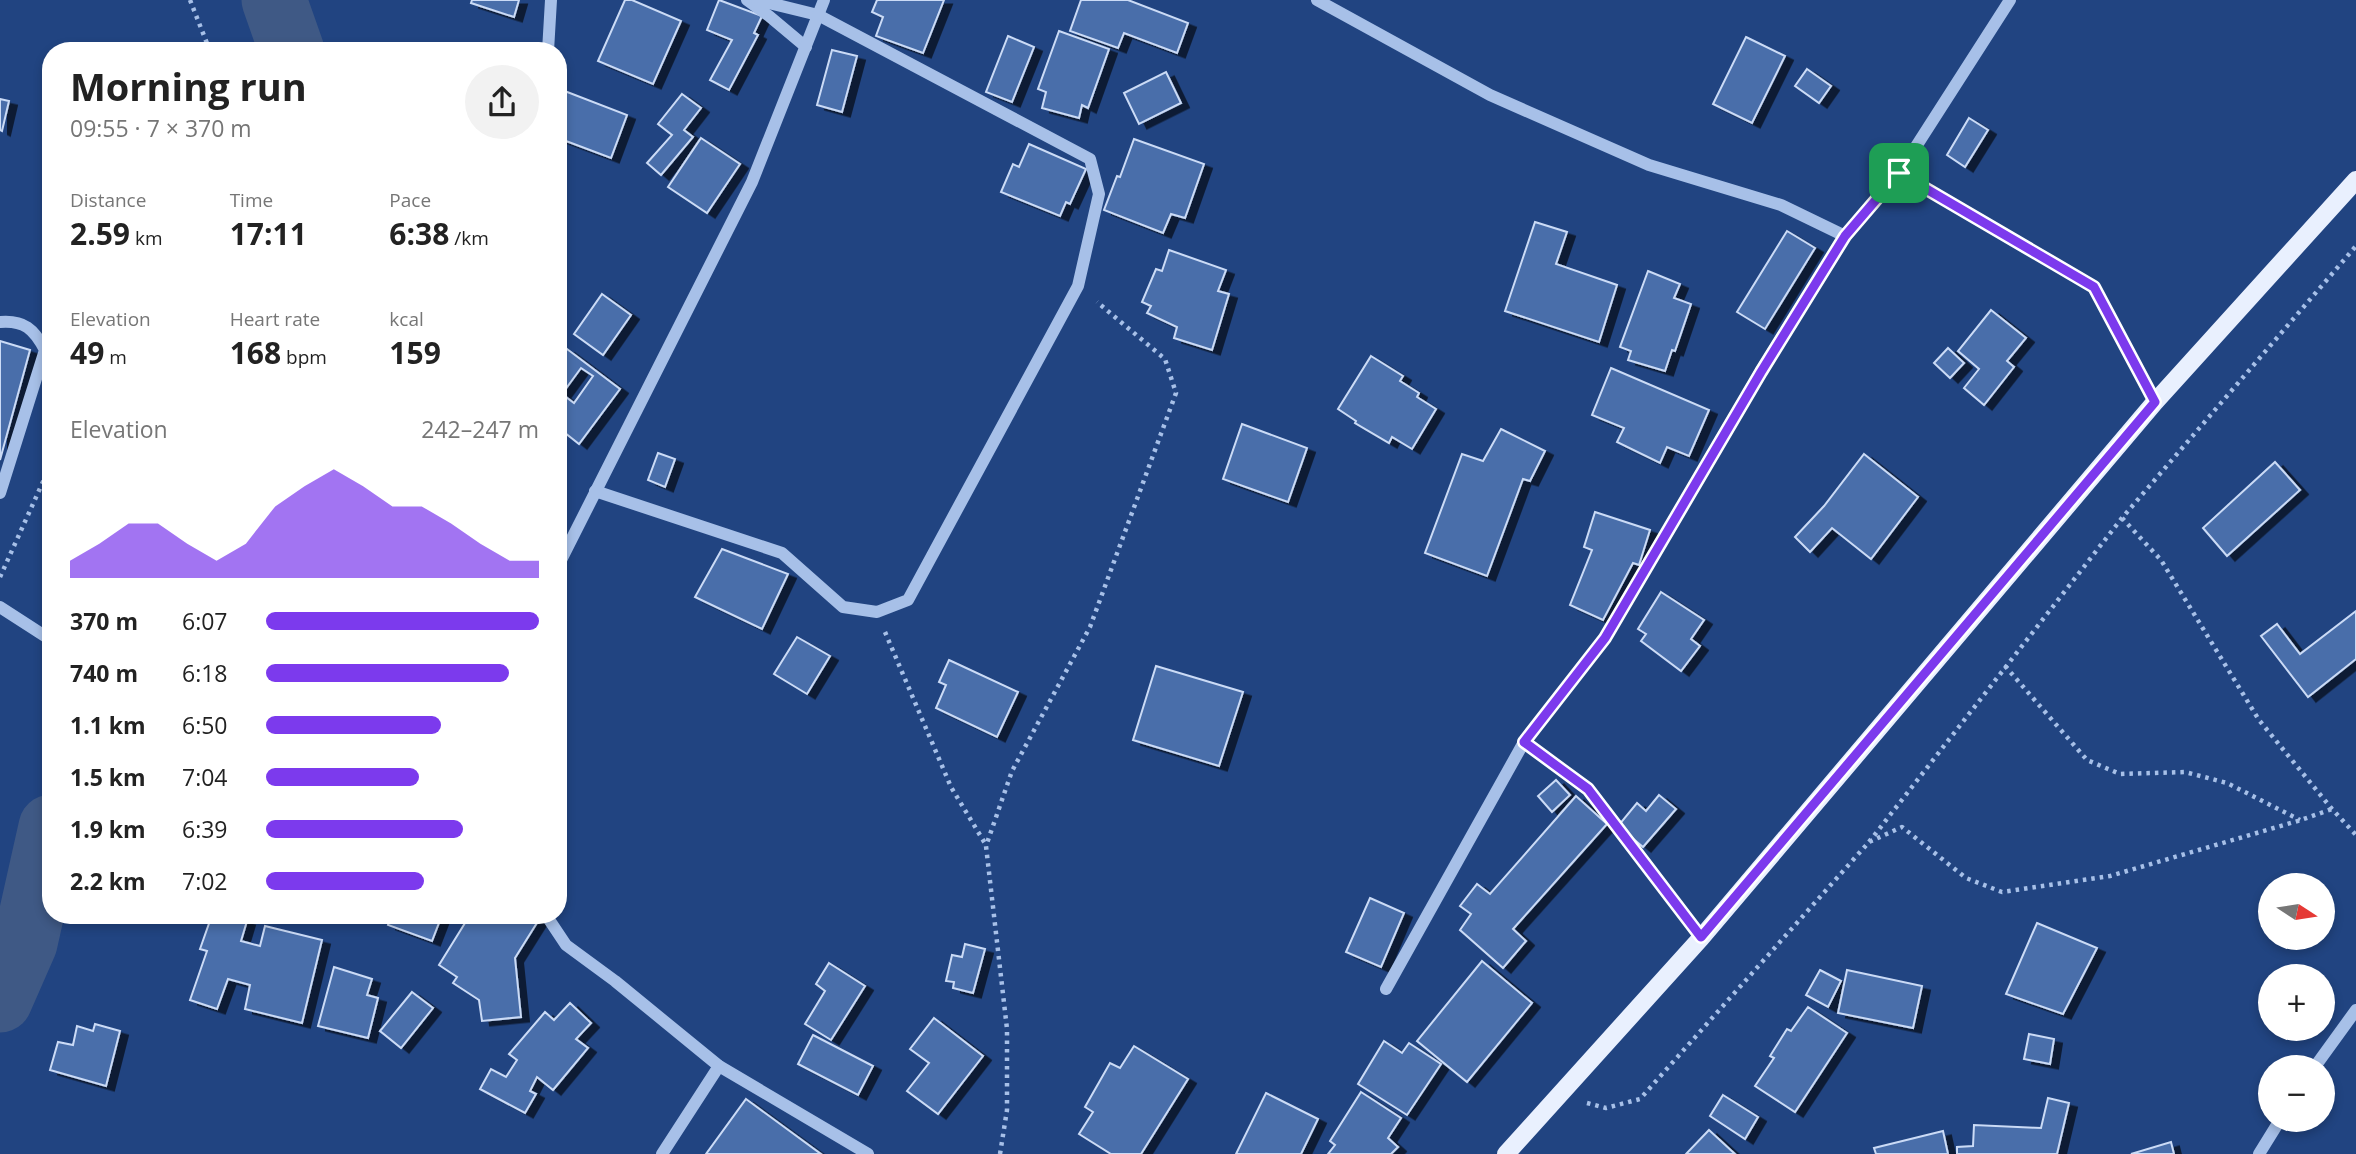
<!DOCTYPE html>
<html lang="en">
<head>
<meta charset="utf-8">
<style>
	:root { --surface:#fff; --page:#f2f2f2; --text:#222; --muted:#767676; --accent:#7c3aed }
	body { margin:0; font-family:"Open Sans",sans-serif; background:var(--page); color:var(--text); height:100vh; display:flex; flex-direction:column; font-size:26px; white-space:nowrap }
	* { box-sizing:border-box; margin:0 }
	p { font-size:23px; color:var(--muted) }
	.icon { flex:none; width:38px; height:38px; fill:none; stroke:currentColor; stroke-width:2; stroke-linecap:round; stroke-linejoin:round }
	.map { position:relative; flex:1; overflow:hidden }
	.side { position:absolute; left:42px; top:42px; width:525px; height:882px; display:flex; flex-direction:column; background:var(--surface); border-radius:28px; box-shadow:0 4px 10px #0003 }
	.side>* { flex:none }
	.needle { width:46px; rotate:102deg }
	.controls { position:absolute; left:2258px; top:873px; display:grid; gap:14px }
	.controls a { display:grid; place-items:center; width:77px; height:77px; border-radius:50%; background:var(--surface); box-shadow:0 4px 10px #0003; font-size:35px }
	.pin { position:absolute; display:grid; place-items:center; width:60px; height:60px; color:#fff; margin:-30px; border-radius:14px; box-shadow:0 4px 10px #0006 }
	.round { display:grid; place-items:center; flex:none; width:74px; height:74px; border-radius:37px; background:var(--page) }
	.headline { display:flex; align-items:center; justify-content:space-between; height:119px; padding:0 28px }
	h1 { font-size:38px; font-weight:700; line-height:52px }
	.metrics { display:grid; grid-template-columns:repeat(3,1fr); gap:10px; height:119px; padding:7px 28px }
	.metrics div { display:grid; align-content:center }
	.metrics b { font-size:30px; font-weight:700 }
	.metrics small { font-size:19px; font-weight:400 }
	.metrics p { font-size:19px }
	.chart { height:196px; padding:14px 28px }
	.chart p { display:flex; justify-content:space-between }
	.chart svg { width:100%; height:126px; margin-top:7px; fill:var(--accent); opacity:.7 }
	ul { padding:0 28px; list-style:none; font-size:23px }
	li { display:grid; grid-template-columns:112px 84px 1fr; align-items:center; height:52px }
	li i { height:18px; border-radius:9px; background:var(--accent) }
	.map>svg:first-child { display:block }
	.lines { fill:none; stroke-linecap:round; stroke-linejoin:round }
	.river { stroke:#3f5985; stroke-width:65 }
	.building { fill:#496eaa; stroke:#cbdbf6; stroke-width:2; fill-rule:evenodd; filter:url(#shadow) }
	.path { stroke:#a7c0e8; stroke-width:4.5; stroke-dasharray:3.5 5; stroke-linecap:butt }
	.minor { stroke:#a7c0e8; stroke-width:12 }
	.major { stroke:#e9f0fe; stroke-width:18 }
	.route-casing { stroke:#fff; stroke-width:14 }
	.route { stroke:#7c3aed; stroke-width:9 }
</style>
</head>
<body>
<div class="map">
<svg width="2356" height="1154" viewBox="0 0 2356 1154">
	<defs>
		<filter id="shadow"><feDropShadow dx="8" dy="4.5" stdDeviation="0" flood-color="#0009"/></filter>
	</defs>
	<rect width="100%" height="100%" fill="#214481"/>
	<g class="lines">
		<g class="river">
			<path d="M274,0L292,51"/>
			<path d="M0,1000L25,943L51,827"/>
		</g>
	</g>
	<g class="building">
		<path d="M472,0H519L514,17L471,3Z"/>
		<path d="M625,0H632L681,21L653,84L598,61Z"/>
		<path d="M719,0L762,16L754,33L758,35L729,90L710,80L732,40L707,30Z"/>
		<path d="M877,0H944L923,53L876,36L883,17L872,12Z"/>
		<path d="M1081,0H1128L1188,23L1177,53L1124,33L1118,48L1070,31Z"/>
		<path d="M1059,31L1109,49L1088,108L1082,105L1079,118L1042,108L1046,92L1038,89Z"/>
		<path d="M1008,36L1034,47L1012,102L986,92Z"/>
		<path d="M1746,37L1785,56L1752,123L1713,104Z"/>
		<path d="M832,50L857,56L842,112L817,105Z"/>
		<path d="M1807,69L1831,86L1819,103L1795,86Z"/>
		<path d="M1166,72L1181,103L1139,124L1124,93Z"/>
		<path d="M562,90L627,115L611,158L558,138V99Z"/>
		<path d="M682,94L701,108L684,130L693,137L661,175L647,163L672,135L658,124Z"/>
		<path d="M0,99L9,101L2,131L0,130Z"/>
		<path d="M1969,118L1988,130L1965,167L1947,155Z"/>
		<path d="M701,138L740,164L707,213L668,187Z"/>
		<path d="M1134,139L1204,164L1185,218L1171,214L1163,233L1104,210L1117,176L1120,177Z"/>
		<path d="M1029,144L1086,169L1070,204L1066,202L1060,216L1001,192L1013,164L1019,167Z"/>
		<path d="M1535,222L1567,232L1556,264L1617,285L1599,342L1505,311Z"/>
		<path d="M1787,231L1815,248L1765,329L1737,312Z"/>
		<path d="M1169,250L1226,270L1218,291L1229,294L1212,350L1174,338L1177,327L1147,313L1151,306L1142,302L1156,269L1162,271Z"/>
		<path d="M1648,271L1680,284L1674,298L1691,304L1675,351L1672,350L1665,371L1628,360L1631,351L1620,347Z"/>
		<path d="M602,294L631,315L603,355L574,334Z"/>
		<path d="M1991,310L2026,338L2007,361L2014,367L1984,405L1964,388L1979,369L1958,351Z"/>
		<path d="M0,341L30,350L0,460Z"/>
		<path d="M1948,348L1964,363L1950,378L1934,363Z"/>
		<path d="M567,349L620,389L579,444L560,429L558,432V361ZM581,368L593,376L574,403L562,394Z"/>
		<path d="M1371,356L1403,376L1400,381L1419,393L1417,397L1436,409L1412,449L1392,437L1389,443L1355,423L1356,421L1338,409Z"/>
		<path d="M1611,368L1709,410L1689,456L1667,447L1660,463L1617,442L1624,428L1592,415Z"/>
		<path d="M1242,424L1307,448L1288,502L1223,479Z"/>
		<path d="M1501,429L1545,451L1530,481L1523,479L1487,576L1425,553L1462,454L1483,461Z"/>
		<path d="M658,453L675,459L665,487L648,480Z"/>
		<path d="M1864,454L1918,497L1871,559L1832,528L1810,552L1795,537L1824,506Z"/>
		<path d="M2275,462L2300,490L2227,556L2203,528Z"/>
		<path d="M1595,512L1650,530L1639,565L1633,563L1603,620L1570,605L1592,550L1584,547Z"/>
		<path d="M722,549L788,574L762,629L695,597Z"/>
		<path d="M1661,592L1704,620L1691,639L1700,646L1681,671L1641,641L1646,634L1638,629Z"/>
		<path d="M2356,611V659L2308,697L2261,636L2277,624L2300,654Z"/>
		<path d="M797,637L830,656L807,694L774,674Z"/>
		<path d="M949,660L1018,692L997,737L936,708L946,685L939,682Z"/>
		<path d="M1156,666L1243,692L1219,766L1133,740Z"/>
		<path d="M1556,780L1570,795L1552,812L1538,796Z"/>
		<path d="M1659,795L1676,809L1643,847L1618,826L1637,803L1646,811Z"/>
		<path d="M1576,796L1607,824L1513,929L1526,941L1503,968L1460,930L1471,914L1460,906L1477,884L1490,894Z"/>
		<path d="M1370,898L1404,913L1381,967L1346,952Z"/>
		<path d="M212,915H230L247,921L241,941L260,946L265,926L322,940L302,1023L245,1009L250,985L228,979L217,1009L190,1000L207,951L200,949Z"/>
		<path d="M391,915H442L432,941L388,925Z"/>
		<path d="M470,915H536L540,918L515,958L521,1017L482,1021L479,1000L453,983L457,977L439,965Z"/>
		<path d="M2037,923L2097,948L2063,1014L2006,994Z"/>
		<path d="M965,944L985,949L973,993L953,988L954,982L946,981L952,955L962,957Z"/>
		<path d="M1482,961L1532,1003L1467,1082L1417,1041Z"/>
		<path d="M829,963L865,986L831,1040L805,1024L825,991L816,984Z"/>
		<path d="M334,967L372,979L367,995L378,998L368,1038L318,1026Z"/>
		<path d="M1820,970L1841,981L1828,1007L1806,995Z"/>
		<path d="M1847,970L1922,986L1913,1028L1838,1013Z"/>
		<path d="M412,992L433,1008L401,1048L380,1031Z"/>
		<path d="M570,1003L591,1023L576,1039L588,1048L553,1090L537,1077L530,1091L536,1094L525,1113L480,1089L491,1069L506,1077L517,1060L509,1054L545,1012L554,1020Z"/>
		<path d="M1808,1007L1847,1033L1795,1112L1755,1086L1774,1058L1770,1056L1787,1029L1791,1031Z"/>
		<path d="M934,1018L983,1056L938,1114L907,1091L929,1063L910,1049Z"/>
		<path d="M95,1024L120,1031L106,1086L50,1070L58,1042L73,1045L77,1026L93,1031Z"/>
		<path d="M2029,1034L2054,1039L2050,1064L2024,1059Z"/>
		<path d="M813,1035L873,1066L858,1095L798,1064Z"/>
		<path d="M1384,1041L1402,1053L1409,1043L1441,1064L1407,1115L1358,1084Z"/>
		<path d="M1134,1046L1188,1079L1141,1154H1111L1079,1134L1093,1112L1085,1107L1110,1063L1120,1068Z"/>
		<path d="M1361,1092L1401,1118L1388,1138L1398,1147L1391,1154H1328L1335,1145L1330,1141Z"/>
		<path d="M1266,1093L1318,1119L1301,1154H1236Z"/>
		<path d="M1723,1095L1758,1117L1745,1139L1710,1116Z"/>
		<path d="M2048,1098L2069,1103L2057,1154H1957V1147L1973,1146L1974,1125L2041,1128Z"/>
		<path d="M746,1099L821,1154H706Z"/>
		<path d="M1709,1130L1735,1154H1686Z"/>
		<path d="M1943,1131L1948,1154H1876L1874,1148Z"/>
		<path d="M2171,1142L2174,1154H2131Z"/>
	</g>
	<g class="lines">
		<g class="path">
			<path d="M190,0L210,51"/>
			<path d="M2122,518L2161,560L2259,720L2332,809L2356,835"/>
			<path d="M0,577L51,464"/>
			<path d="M885,632L951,787L986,845"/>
			<path d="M2005,666L2087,760L2120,774L2185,772L2227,783L2300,820"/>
			<path d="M1542,755L1588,789L1686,917"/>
			<path d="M1869,842L2122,518L2356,246"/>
			<path d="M1587,1103L1606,1108L1640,1099L1869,842L1902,827L1966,878L2002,892L2110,876L2301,820L2332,809"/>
			<path d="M1000,1154L1007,1110V1029L986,846L1012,771L1090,627L1176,393L1165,359L1097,302"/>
		</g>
		<g class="minor">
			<path d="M747,0L769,16L806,47"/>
			<path d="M1317,0L1490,95L1649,165L1781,205L1845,236L1899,173L2010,0"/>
			<path d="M548,51L551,0"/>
			<path d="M1899,173L2094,287L2155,402"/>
			<path d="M0,322C24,320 34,329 45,350L0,493"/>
			<path d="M595,491L782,553L843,607L877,612L908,600L1078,286L1099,194L1090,159L818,15L757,0"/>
			<path d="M558,566L752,182L824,0"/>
			<path d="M0,607L51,640"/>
			<path d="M546,915L566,945L615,981L719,1066L868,1154"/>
			<path d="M1386,989L1524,742L1605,638L1761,371L1845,236"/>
			<path d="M2314,1068L2356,1010"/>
			<path d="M662,1154L719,1066"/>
			<path d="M2259,1154L2280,1120"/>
		</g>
		<path class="major" d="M1506,1154L1701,938L2155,402L2356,180"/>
	</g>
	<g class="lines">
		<defs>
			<path id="route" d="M1899,173L2094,287L2155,402L1701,937L1588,789L1524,742L1605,638L1761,372L1845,236Z"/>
		</defs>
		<use href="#route" class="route-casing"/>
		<use href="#route" class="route"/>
	</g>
</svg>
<div class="controls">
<a><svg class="needle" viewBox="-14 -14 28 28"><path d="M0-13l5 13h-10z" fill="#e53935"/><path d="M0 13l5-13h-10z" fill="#767676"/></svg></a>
<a>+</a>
<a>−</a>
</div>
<div class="pin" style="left:1899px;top:173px;background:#1e9e55"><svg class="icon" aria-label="arrive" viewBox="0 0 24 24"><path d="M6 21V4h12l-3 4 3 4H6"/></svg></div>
<section class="side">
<div class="headline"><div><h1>Morning run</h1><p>09:55 · 7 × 370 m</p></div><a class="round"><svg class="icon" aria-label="share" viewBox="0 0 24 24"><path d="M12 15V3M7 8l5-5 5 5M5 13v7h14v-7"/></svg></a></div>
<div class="metrics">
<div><p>Distance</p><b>2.59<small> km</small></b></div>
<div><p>Time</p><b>17:11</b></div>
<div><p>Pace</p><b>6:38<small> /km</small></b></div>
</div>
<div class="metrics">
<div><p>Elevation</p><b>49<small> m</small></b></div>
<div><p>Heart rate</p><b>168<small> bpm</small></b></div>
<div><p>kcal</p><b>159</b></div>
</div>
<div class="chart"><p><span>Elevation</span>242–247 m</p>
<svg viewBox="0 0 160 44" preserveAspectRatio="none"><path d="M0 44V38L10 32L20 25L30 25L40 32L50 38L60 32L70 19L80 12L90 6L100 12L110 19L120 19L130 25L140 32L150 38L160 38V44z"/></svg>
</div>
<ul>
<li><b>370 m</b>6:07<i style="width:100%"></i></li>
<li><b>740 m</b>6:18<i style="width:89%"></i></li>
<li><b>1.1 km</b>6:50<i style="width:64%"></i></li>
<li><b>1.5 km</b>7:04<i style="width:56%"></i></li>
<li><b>1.9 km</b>6:39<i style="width:72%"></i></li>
<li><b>2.2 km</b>7:02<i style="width:58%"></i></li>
</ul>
</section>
</div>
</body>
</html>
